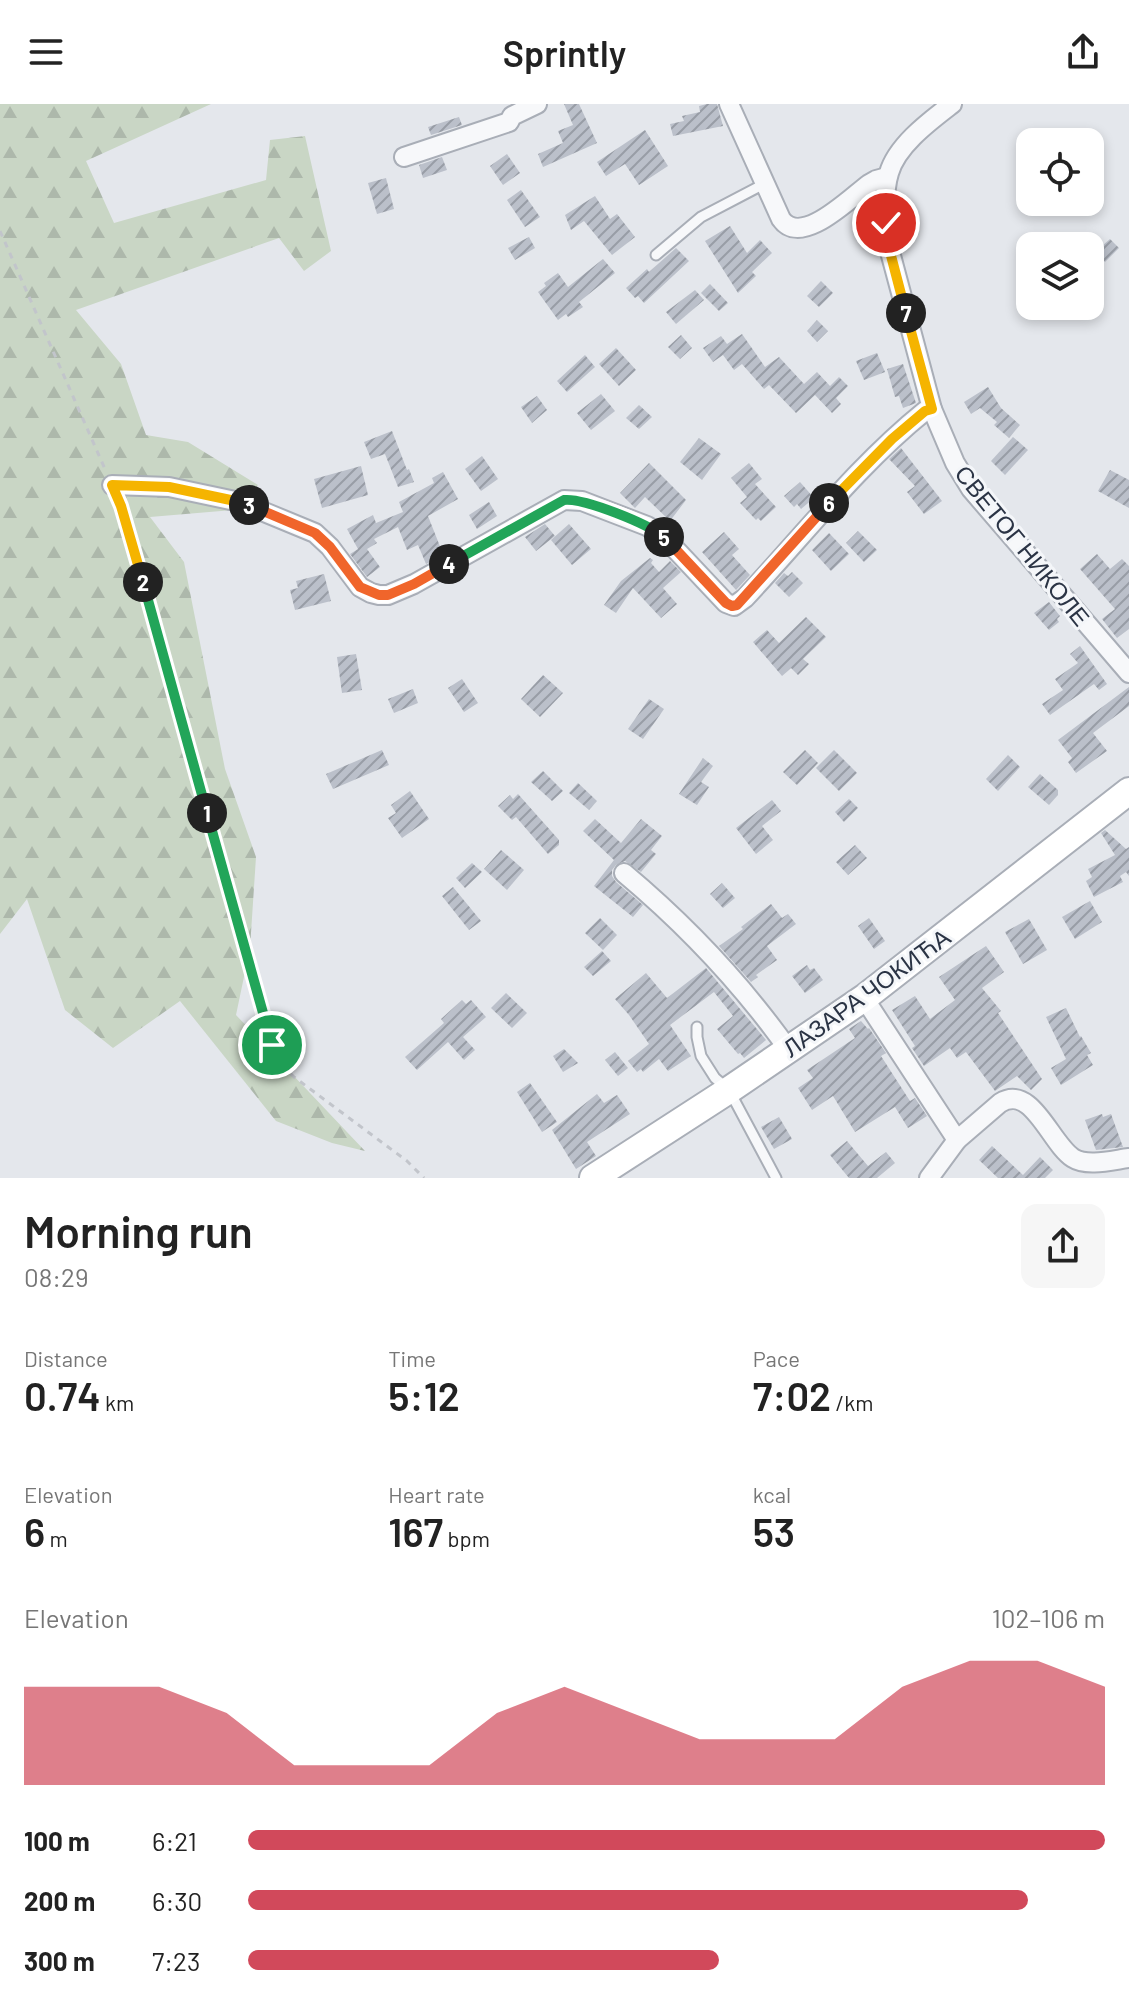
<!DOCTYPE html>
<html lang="en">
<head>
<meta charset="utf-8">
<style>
	:root { --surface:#fff; --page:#f6f6f6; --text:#222; --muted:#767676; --accent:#d1495b }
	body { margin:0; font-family:Barlow,sans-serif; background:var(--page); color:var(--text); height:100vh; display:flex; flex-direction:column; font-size:30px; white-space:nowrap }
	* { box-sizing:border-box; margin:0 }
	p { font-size:26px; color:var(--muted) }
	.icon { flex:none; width:44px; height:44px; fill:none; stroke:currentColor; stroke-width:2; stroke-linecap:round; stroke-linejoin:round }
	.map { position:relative; height:1074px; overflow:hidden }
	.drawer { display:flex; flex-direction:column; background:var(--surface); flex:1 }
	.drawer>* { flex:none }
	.buttons { position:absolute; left:1016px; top:24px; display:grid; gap:16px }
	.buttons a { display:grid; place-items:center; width:88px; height:88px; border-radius:16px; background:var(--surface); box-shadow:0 4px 12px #0003; font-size:40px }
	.pin { position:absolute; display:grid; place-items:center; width:68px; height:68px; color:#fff; margin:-34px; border:4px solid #fff; border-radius:50%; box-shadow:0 2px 8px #0007 }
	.km { position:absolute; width:40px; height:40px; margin:-20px; border-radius:50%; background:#222; color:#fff; font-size:22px; line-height:40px; text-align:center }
	.round { display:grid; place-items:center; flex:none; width:84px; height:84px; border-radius:16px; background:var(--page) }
	.head { display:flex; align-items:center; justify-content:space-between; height:136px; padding:0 24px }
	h1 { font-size:44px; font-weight:600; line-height:60px }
	.stats { display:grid; grid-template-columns:repeat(3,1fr); gap:12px; height:136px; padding:8px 24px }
	.stats div { display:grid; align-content:center }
	.stats b { font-size:40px; font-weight:600 }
	.stats small { font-size:22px; font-weight:400 }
	.stats p { font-size:22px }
	.chart { height:224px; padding:16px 24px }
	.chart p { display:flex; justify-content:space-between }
	.chart svg { width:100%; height:144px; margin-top:8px; fill:var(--accent); opacity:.7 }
	ul { padding:0 24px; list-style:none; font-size:26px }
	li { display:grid; grid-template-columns:128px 96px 1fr; align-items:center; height:60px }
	li i { height:20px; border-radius:10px; background:var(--accent) }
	header { display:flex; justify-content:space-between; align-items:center; height:104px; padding:0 24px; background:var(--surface); font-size:36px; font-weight:600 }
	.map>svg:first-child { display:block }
	.forest { fill:url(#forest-firs) }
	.building { fill:url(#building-hatch) }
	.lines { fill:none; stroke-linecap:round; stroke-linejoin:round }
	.lane-casing { stroke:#a9aeb7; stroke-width:13 }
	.street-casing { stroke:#a9aeb7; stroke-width:22 }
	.secondary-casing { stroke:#a9aeb7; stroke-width:30 }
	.path { stroke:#c2c5cb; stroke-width:3; stroke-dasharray:6 6; stroke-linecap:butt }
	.lane { stroke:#f7f8fa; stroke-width:9 }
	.street { stroke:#f7f8fa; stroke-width:18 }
	.secondary { stroke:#fff; stroke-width:26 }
	.split-1-casing { stroke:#fff; stroke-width:16 }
	.split-2-casing { stroke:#fff; stroke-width:16 }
	.split-3-casing { stroke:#fff; stroke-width:16 }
	.split-4-casing { stroke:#fff; stroke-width:16 }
	.split-5-casing { stroke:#fff; stroke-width:16 }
	.split-6-casing { stroke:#fff; stroke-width:16 }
	.split-7-casing { stroke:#fff; stroke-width:16 }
	.split-8-casing { stroke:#fff; stroke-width:16 }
	.split-1 { stroke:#22a559; stroke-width:10 }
	.split-2 { stroke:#22a559; stroke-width:10 }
	.split-3 { stroke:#f5b400; stroke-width:10 }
	.split-4 { stroke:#f0652b; stroke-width:10 }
	.split-5 { stroke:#22a559; stroke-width:10 }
	.split-6 { stroke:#f0652b; stroke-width:10 }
	.split-7 { stroke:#f5b400; stroke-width:10 }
	.split-8 { stroke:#f5b400; stroke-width:10 }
	.labels { text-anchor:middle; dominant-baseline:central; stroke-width:6; stroke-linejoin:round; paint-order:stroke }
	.street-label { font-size:24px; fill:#2b3445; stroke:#f4f6f9 }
</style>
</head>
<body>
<header><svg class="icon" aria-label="menu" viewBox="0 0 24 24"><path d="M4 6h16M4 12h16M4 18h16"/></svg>Sprintly<svg class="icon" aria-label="share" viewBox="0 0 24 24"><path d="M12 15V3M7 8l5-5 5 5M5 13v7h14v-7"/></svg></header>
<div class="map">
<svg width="1129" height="1074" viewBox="0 0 1129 1074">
	<defs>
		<pattern id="forest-firs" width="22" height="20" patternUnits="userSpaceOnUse" patternTransform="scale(2)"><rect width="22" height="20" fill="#c9d6c5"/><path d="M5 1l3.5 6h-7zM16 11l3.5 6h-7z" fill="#adb8ab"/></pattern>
		<pattern id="building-hatch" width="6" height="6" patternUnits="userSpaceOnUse" patternTransform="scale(2)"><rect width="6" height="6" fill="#bbc0ca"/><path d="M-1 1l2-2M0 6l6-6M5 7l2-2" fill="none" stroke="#989da6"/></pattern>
	</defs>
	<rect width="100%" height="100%" fill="#e4e7ec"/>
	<path class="forest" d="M0,0H211L86,57L114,119L266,76L270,36L305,32L331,147L304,167L279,134L76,206L121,260L146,331L188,338L258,381L233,406L150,413L184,458L225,665L256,753L250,844L236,911L365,1047L332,1039L276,1017L180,897L113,944L65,906L27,795L0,830Z"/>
	<g class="building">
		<path d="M564,0H579L597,39L543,63L538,50L563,39L558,27L573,21Z"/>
		<path d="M707,0H717L723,22L673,32L670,20L684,17L682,12L700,8L699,2Z"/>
		<path d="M459,13L462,21L431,31L428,23Z"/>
		<path d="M645,26L668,62L639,81L625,60L606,72L597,58Z"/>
		<path d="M507,50L520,69L503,81L490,62Z"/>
		<path d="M442,53L447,66L423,74L419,61Z"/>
		<path d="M386,74L394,105L377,110L368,79Z"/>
		<path d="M521,86L540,113L525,123L507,96Z"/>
		<path d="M595,92L610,115L617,110L635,133L612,151L584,117L571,126L565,111Z"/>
		<path d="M730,122L747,149L760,136L772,149L752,168L756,172L738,189L705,137Z"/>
		<path d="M529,133L535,144L515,156L508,144Z"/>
		<path d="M1110,135L1119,144L1105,158L1095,148Z"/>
		<path d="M676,144L689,157L644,199L638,192L635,194L626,184L647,165L649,168Z"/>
		<path d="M603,155L615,169L579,198L583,203L568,213L566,210L558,216L538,188L546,182L544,179L558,169L568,183Z"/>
		<path d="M821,177L833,189L819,203L807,192Z"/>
		<path d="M710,180L728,199L719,207L701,189Z"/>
		<path d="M695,186L704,196L676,220L666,208Z"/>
		<path d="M817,216L828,227L817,238L807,227Z"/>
		<path d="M742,230L765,263L779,253L804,280L817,268L830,282L839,273L848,282L836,294L841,300L832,309L815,291L796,309L769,281L764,285L742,260L734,266L723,251L713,258L703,244L721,232L727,240Z"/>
		<path d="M681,231L692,244L680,255L668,243Z"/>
		<path d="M616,244L636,266L619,282L599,260Z"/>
		<path d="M877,249L885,268L864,276L856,257Z"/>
		<path d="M585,251L595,263L567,288L557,277Z"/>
		<path d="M903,260L916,299L903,304L899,292L895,293L887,265Z"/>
		<path d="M988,283L1001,304L1020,321L1009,334L994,321L997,318L980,304L971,310L964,298Z"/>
		<path d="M601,290L615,307L591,326L577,309Z"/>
		<path d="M537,292L547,306L532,319L521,303Z"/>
		<path d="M639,301L652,313L639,325L626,314Z"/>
		<path d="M392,327L407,366L409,365L414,378L398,383L385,350L371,355L364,338Z"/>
		<path d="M1013,333L1028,346L1005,371L991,357Z"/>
		<path d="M699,334L721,350L702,376L680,358Z"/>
		<path d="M901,344L942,397L924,410L907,388L915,382L889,355Z"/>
		<path d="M482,352L498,375L481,387L465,365Z"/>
		<path d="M649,359L686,396L670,417L645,393L635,404L620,389Z"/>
		<path d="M749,359L762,375L755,380L776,403L761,417L758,414L756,416L740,399L747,393L731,374Z"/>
		<path d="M361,362L368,391L322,404L314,375Z"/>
		<path d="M1110,366L1129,376V404L1098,387Z"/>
		<path d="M443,368L458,395L428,412L443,450L426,460L418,441L407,446L398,423L374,435L377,439L367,445L380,463L367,473L350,450L358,445L347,425L373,411L376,419L403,408L399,398L434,379L432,374Z"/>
		<path d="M800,378L814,394L801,405L797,400L794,403L784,392Z"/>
		<path d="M489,398L497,412L477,425L469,411Z"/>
		<path d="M545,420L555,432L536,447L525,433Z"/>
		<path d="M569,420L591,445L572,461L551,436Z"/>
		<path d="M858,427L877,446L864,458L846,439Z"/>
		<path d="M724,428L739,445L732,451L750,471L736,486L702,448Z"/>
		<path d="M829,429L849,450L831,467L812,446Z"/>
		<path d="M1097,450L1110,465L1122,455L1129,462V525L1117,534L1102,515L1115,505L1080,465Z"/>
		<path d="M650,454L653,456L651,459L659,468L670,457L681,468L663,484L677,500L661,514L633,484L616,509L604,501L621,477Z"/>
		<path d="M792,468L803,479L789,493L775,479L784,469L788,472Z"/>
		<path d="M324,470L331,497L295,506L290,486L298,484L296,477Z"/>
		<path d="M1049,498L1060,512L1057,515L1059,518L1049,526L1034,509Z"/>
		<path d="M806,513L826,533L803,555L809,560L798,571L791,564L782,572L753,538L767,526L779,539Z"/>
		<path d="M1080,542L1107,580L1099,586L1094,580L1050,611L1042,600L1063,586L1055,575L1078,559L1070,550Z"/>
		<path d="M356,550L362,586L342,589L337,553Z"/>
		<path d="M543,571L563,589L540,613L521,595Z"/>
		<path d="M462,575L478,599L464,608L448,584Z"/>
		<path d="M1129,583V602L1093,629L1107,647L1076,669L1068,658L1072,654L1058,636Z"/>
		<path d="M413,585L418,599L394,609L388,595Z"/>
		<path d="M649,595L664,605L643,635L628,625Z"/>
		<path d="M382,646L389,661L333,685L326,670Z"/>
		<path d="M805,646L818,659L797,681L783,668Z"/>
		<path d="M834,646L857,669L839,687L816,664Z"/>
		<path d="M1008,651L1020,663L998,687L986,675Z"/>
		<path d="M703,654L713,662L701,678L709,683L697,701L679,690Z"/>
		<path d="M543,667L563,687L552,697L531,678Z"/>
		<path d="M1040,670L1058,686V691L1049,701L1028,683Z"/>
		<path d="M578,679L597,697L589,706L569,689Z"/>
		<path d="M410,687L429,715L402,734L388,714L396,709L391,701Z"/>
		<path d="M518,690L559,736V741L548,750L516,713L512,716L498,702L510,691L513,695Z"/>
		<path d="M849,695L858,704L844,718L835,708Z"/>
		<path d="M772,696L781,707L762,722L773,736L756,750L736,724Z"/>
		<path d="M595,715L621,739L641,715L662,732L651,746L656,750L641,768L625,757L616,761L612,766V772L616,778L643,801L633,813L594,782L614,756L583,727Z"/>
		<path d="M1105,726L1126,745L1129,743V772L1126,768L1120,772L1123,778L1094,793L1086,777L1092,773L1088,765L1115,751L1101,729Z"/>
		<path d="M855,741L867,754L848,771L836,758Z"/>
		<path d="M501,746L524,766L507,786L484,765Z"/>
		<path d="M472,759L482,768L465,784L456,774Z"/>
		<path d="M722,779L735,794L723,804L710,790Z"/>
		<path d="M453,783L481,817L469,826L442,792Z"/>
		<path d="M1090,797L1102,818L1075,835L1062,813Z"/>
		<path d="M771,800L782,814L788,810L796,820L767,842L777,856L756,871L758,873L751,878L719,842L743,825L741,823Z"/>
		<path d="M600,814L617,831L603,846L585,829Z"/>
		<path d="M869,814L885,837L874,845L858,822Z"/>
		<path d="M1029,815L1047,846L1023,860L1005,828Z"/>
		<path d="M986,842L1004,868L982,884L1001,907L998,909L1042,975L1031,986L1017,972L995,987L966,948L957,954L950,944L924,962L912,944L915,942L892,906L915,892L930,915L955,896L939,873Z"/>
		<path d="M602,847L611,857L593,872L584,863Z"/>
		<path d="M807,861L810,866L814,864L823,876L805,889L792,872Z"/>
		<path d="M706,864L766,936L744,954L740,949L738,950L717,925L733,912L714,888L670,921L691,952L668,967L659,955L643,968L641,965L637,968L628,957L649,940L629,911L615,895L646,869L667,894Z"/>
		<path d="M506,889L527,909L512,924L491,904Z"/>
		<path d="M462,896L466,900L471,896L486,913L463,933L475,946L464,956L448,938L417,966L405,953L444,919L441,915Z"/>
		<path d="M1066,904L1080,933L1081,932L1091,949L1087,951L1093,961L1061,981L1051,964L1066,955L1046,913Z"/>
		<path d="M861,917L868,925L869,924L886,949L881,952L910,997L915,994L927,1012L908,1024L895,1003L855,1028L833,992L812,1006L798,984L813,974L807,966L855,934L849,925Z"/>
		<path d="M564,945L578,959L563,968L553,952Z"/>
		<path d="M615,948L628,964L618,972L605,956Z"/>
		<path d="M530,979L557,1018L542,1028L517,988Z"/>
		<path d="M597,990L604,999L617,991L630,1010L587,1038L596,1052L576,1065L552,1026Z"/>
		<path d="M1102,1010L1103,1013L1111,1010L1123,1043L1096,1046L1085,1016Z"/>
		<path d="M779,1013L792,1035L774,1045L761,1023Z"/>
		<path d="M847,1037L868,1062L886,1048L895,1059L877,1074H849L830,1051Z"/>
		<path d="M992,1042L1023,1071L1040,1053L1053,1066L1045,1074H998L979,1056Z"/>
	</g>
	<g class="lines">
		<defs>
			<g id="lane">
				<path d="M656,151L701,113L766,79"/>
				<path d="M697,923V933L701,952L715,974L729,986L776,1074"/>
			</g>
			<g id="street">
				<path d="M729,0L781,115C801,144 850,94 869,80L876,76L887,73"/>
				<path d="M952,0C930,17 897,41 889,69C882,92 886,121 889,144L932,305L955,359L971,385L1129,569"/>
				<path d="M404,53L509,18L512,12L537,0"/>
				<path d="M112,381L169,383L240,398L315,429L330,443L360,483L371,489L379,491H388L414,480L564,396L582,397L647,422L662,431L726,499L734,502L745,494C804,431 858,361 925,307L932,305"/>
				<path d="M624,769C686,821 741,879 788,945"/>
				<path d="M864,894L957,1036L929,1074"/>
				<path d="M957,1036L1000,999C1032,979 1050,1039 1073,1054C1087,1063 1113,1056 1129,1054"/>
			</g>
			<path id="secondary" d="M593,1074L729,986L864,894L1129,687"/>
		</defs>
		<use href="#lane" class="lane-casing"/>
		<use href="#street" class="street-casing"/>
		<use href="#secondary" class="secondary-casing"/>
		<g class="path">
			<path d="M0,127L105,365"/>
			<path d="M119,397L272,941C277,954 283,963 294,973L407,1057L424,1074"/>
		</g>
		<use href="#lane" class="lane"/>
		<use href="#street" class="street"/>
		<use href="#secondary" class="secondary"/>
	</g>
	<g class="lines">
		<defs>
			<path id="split-1" d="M207,709L272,941"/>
			<path id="split-2" d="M143,478L207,709"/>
			<path id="split-3" d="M143,478L121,402L112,381L169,383L240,398L249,401"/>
			<path id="split-4" d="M249,401L315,429L330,443L360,483L379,491H388L414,480L449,460"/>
			<path id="split-5" d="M449,460L564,396C585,394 648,420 664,433"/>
			<path id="split-6" d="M664,433L726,499L732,502L737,501L829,399"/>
			<path id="split-7" d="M829,399L892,335L925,307L932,305L906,209"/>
			<path id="split-8" d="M886,119L889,144L906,209"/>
		</defs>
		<use href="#split-1" class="split-1-casing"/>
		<use href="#split-2" class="split-2-casing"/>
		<use href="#split-3" class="split-3-casing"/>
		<use href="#split-4" class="split-4-casing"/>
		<use href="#split-5" class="split-5-casing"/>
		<use href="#split-6" class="split-6-casing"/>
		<use href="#split-7" class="split-7-casing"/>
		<use href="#split-8" class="split-8-casing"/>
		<use href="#split-1" class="split-1"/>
		<use href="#split-2" class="split-2"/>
		<use href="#split-3" class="split-3"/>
		<use href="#split-4" class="split-4"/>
		<use href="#split-5" class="split-5"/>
		<use href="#split-6" class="split-6"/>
		<use href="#split-7" class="split-7"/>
		<use href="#split-8" class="split-8"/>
	</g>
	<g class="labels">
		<g class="street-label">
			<text transform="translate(1023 441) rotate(51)">СВЕТОГ НИКОЛЕ</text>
			<text transform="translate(866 888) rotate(-36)">ЛАЗАРА ЧОКИЋА</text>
		</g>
	</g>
</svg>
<div class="buttons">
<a><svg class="icon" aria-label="locate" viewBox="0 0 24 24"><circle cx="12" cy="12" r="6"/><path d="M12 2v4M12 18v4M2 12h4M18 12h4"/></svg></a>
<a><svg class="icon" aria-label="layers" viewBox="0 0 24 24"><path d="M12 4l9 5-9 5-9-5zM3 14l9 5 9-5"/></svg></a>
</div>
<div class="pin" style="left:272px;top:941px;background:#1e9e55"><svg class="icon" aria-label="arrive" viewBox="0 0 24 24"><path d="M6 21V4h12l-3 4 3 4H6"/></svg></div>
<div class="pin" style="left:886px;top:119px;background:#d93025"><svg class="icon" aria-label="check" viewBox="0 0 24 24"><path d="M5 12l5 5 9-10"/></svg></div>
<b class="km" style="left:207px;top:709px">1</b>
<b class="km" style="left:143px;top:478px">2</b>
<b class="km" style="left:249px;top:401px">3</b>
<b class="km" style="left:449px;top:460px">4</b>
<b class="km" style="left:664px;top:433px">5</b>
<b class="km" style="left:829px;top:399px">6</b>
<b class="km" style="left:906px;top:209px">7</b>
</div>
<section class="drawer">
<div class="head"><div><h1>Morning run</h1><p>08:29</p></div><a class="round"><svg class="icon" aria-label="share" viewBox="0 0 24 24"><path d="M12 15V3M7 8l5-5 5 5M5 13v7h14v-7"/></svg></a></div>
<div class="stats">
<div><p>Distance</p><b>0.74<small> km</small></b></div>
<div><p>Time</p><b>5:12</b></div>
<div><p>Pace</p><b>7:02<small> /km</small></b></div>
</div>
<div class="stats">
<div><p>Elevation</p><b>6<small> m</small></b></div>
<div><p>Heart rate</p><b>167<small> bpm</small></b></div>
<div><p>kcal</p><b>53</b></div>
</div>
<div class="chart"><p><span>Elevation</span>102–106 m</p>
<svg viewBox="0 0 160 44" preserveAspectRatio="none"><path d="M0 44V14L10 14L20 14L30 22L40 38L50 38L60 38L70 22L80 14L90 22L100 30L110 30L120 30L130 14L140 6L150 6L160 14V44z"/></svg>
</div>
<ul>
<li><b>100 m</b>6:21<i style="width:100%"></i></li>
<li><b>200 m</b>6:30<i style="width:91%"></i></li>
<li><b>300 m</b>7:23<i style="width:55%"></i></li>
</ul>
</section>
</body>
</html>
